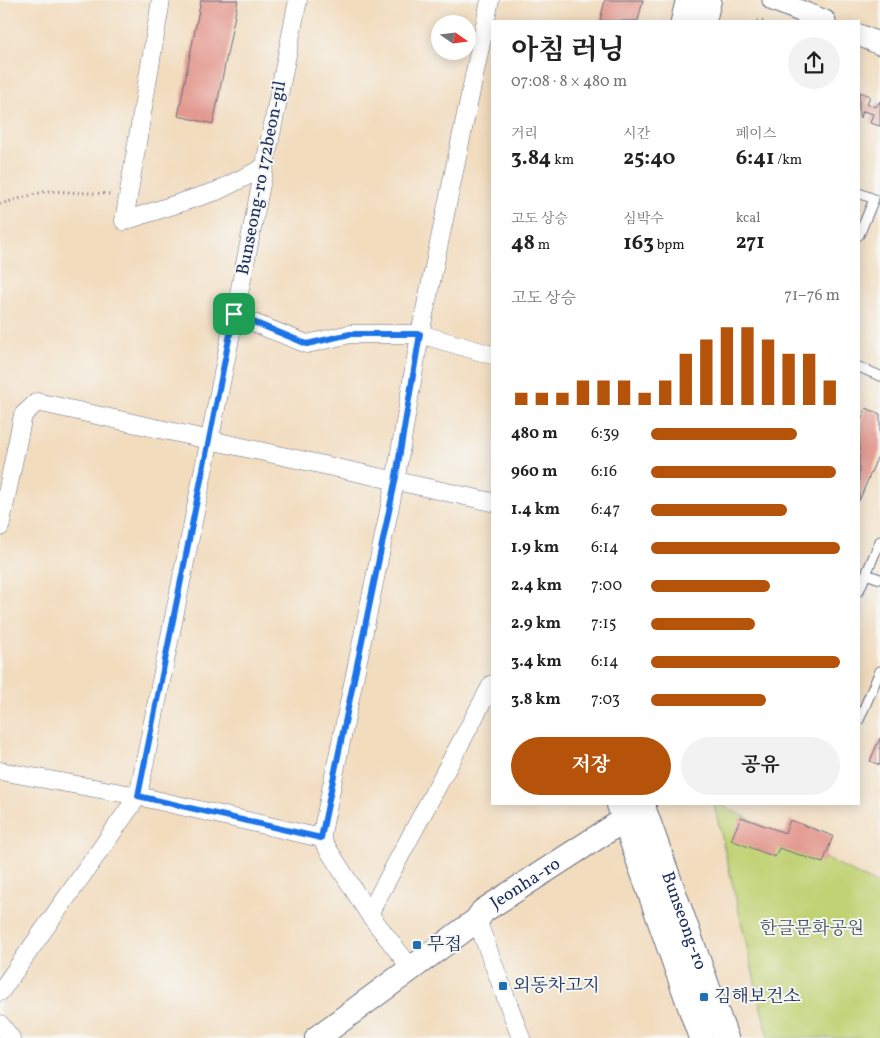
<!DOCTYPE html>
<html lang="ko">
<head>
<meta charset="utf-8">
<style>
	:root { --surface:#fff; --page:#f2f2f2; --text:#222; --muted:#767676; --accent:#b45309 }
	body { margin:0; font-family:Vollkorn,"Noto Serif KR",serif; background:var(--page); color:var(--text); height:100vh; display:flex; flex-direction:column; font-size:19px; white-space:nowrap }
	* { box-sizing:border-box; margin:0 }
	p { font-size:16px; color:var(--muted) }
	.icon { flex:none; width:28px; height:28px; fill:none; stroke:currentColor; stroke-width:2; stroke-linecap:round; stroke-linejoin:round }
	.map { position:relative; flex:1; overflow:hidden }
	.side { position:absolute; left:491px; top:20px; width:369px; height:785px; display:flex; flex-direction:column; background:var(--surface); border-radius:0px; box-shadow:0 2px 12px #0003 }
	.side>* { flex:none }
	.needle { width:32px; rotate:104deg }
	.tools { position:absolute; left:431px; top:15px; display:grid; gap:10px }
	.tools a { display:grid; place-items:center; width:45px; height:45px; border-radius:50%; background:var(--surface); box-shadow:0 2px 12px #0003; font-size:25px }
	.pin { position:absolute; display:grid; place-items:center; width:42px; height:42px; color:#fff; margin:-21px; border-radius:10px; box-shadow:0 2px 8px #0006 }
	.round { display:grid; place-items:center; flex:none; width:52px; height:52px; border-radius:26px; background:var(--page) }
	.head { display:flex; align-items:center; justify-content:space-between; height:85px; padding:0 20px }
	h1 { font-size:28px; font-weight:700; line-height:38px }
	.figures { display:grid; grid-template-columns:repeat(3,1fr); gap:8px; height:85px; padding:5px 20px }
	.figures div { display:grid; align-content:center }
	.figures b { font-size:21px; font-weight:700 }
	.figures small { font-size:14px; font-weight:400 }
	.figures p { font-size:14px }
	.chart { height:140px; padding:10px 20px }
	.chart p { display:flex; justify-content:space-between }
	.chart svg { width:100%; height:90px; margin-top:5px; stroke:var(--accent); stroke-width:6 }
	.action { display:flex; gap:10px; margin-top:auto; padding:10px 20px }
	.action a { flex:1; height:58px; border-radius:30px; background:var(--accent); color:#fff; font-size:20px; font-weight:700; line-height:58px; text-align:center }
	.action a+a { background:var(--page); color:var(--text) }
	ul { padding:0 20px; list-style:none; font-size:16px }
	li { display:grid; grid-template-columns:80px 60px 1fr; align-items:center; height:38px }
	li i { height:12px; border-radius:6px; background:var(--accent) }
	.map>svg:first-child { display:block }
	.green { fill:#c1d275; stroke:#6e806a }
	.building { fill:#e3998f }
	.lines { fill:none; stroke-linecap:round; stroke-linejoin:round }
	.service-casing { stroke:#666c80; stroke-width:11 }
	.minor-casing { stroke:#666c80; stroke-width:19 }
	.tertiary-casing { stroke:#666c80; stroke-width:23 }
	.secondary-casing { stroke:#666c80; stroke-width:26 }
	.path { stroke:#666c80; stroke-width:3; stroke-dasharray:1 4; stroke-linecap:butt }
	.service { stroke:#fff; stroke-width:9 }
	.minor { stroke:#fff; stroke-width:18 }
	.tertiary { stroke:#fff; stroke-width:21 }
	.secondary { stroke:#fff; stroke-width:24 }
	.route-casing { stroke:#fff; stroke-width:10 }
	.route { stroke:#1a73e8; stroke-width:6 }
	.poi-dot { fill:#1f6fb2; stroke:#f6f6f2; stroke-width:2 }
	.labels { text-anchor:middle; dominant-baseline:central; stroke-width:4; stroke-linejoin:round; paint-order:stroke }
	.street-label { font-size:18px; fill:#1b2f5e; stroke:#f6f6f2 }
	.park-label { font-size:18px; fill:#445864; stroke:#f6f6f2 }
	.poi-label { font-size:18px; fill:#1b2f5e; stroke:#f6f6f2; text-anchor:start }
</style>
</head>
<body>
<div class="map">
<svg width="880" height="1038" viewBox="0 0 880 1038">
	<rect width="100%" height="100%" fill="#f6f6f2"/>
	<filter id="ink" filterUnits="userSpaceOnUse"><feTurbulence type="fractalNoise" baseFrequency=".02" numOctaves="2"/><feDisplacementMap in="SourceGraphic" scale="10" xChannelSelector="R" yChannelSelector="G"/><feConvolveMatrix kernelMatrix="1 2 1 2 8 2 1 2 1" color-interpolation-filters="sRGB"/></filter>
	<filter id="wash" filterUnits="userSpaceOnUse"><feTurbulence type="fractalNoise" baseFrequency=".0096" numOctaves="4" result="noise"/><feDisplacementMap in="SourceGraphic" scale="20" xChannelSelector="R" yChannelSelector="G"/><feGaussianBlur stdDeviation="1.12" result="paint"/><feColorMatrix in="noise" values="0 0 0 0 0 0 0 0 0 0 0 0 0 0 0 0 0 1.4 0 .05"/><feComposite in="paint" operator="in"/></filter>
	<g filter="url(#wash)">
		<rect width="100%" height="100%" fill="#f2dcbe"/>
		<path class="green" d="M714,804H720L880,886V1038H768Z"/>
		<g id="blocks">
			<g class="building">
				<path d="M201,0H238L213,124L178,116Z"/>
				<path d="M605,0H643L638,21H600Z"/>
				<path d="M859,92L870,96L867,104L876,107L880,101V126L870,123L873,114L863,111L861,118L859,117Z"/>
				<path d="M866,408L880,414V451L859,501V426Z"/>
				<path d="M880,738V765L870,761Z"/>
				<path d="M741,817L785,833L790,820L833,836L823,863L779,848L775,857L731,840Z"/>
			</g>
		</g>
	</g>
	<g filter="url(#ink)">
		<use href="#blocks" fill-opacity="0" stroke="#666c80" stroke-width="1"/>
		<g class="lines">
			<defs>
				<g id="service">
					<path d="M859,193L874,199L859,235"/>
					<path d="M859,367L880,376"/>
					<path d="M866,574L880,579"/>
					<path d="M859,591L880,541"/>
					<path d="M859,720L880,671"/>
				</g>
				<g id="minor">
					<path d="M161,0L124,221L217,191L263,168"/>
					<path d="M234,315L307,344L350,334H420L492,355"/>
					<path d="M0,527L23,415L37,402L492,502"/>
					<path d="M0,771L138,796L321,838"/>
					<path d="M321,838L395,482L420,334L490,0"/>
					<path d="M321,838L369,914L411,968"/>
					<path d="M369,914L492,684"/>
					<path d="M477,920L521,1038"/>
					<path d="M0,992L138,796L298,0"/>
					<path d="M0,1024L11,1038"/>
				</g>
				<g id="tertiary">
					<path d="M773,0L825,21"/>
					<path d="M859,35L880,44"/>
				</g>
				<g id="secondary">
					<path d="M683,21L688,0"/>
					<path d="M704,21L709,0"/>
					<path id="s1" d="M642,804L726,1038"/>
					<path d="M619,805L701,1038"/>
					<path id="s2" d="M317,1038L477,920L483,911L644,807"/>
				</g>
			</defs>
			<use href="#service" class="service-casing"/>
			<use href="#minor" class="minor-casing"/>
			<use href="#tertiary" class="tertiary-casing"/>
			<use href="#secondary" class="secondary-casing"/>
			<g class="path">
				<path d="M757,21H767"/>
				<path d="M0,204L47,191L110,194"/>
			</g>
			<use href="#service" class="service"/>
			<use href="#minor" class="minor"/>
			<use href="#tertiary" class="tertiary"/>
			<use href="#secondary" class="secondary"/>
		</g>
	</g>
	<g class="lines" filter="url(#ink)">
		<defs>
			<path id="route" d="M234,314L307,344L350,334H420L395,482L321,838L138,796Z"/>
		</defs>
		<use href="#route" class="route-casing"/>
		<use href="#route" class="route"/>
	</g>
	<g class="poi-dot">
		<rect x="412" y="940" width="10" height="10" rx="2.5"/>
		<rect x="498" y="981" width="10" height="10" rx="2.5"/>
		<rect x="699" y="992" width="10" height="10" rx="2.5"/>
	</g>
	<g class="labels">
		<g class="street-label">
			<text transform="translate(262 178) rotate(-79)">Bunseong-ro 172beon-gil</text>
			<text stroke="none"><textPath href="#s2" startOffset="260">Jeonha-ro</textPath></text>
			<text stroke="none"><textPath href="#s1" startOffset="124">Bunseong-ro</textPath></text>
		</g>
		<g class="park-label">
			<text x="812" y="929">한글문화공원</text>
		</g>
		<g class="poi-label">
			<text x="427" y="945">무접</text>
			<text x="513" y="986">외동차고지</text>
			<text x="714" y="997">김해보건소</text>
		</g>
	</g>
</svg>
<div class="tools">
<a><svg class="needle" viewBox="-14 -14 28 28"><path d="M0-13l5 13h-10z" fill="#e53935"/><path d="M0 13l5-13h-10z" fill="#767676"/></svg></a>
</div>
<div class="pin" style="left:234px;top:314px;background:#1e9e55"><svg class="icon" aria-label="arrive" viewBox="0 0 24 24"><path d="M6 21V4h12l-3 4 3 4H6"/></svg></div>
<section class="side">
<div class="head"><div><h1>아침 러닝</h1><p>07:08 · 8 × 480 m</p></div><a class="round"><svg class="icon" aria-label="share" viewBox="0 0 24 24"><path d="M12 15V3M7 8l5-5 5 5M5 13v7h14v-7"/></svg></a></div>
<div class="figures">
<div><p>거리</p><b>3.84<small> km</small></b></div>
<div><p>시간</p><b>25:40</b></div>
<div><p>페이스</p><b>6:41<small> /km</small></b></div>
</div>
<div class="figures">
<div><p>고도 상승</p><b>48<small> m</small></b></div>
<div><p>심박수</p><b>163<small> bpm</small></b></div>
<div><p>kcal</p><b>271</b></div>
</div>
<div class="chart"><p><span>고도 상승</span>71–76 m</p>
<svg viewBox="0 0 160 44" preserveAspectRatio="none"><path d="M5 44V38M15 44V38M25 44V38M35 44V32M45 44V32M55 44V32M65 44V38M75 44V32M85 44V19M95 44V12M105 44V6M115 44V6M125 44V12M135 44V19M145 44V19M155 44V32"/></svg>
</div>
<ul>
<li><b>480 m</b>6:39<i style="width:77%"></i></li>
<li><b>960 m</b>6:16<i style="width:98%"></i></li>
<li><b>1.4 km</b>6:47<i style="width:72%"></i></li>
<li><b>1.9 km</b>6:14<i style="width:100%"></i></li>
<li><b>2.4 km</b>7:00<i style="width:63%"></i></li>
<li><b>2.9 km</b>7:15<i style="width:55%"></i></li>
<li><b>3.4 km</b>6:14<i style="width:100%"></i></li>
<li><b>3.8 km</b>7:03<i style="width:61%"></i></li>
</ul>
<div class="action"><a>저장</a><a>공유</a></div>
</section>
</div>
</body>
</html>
